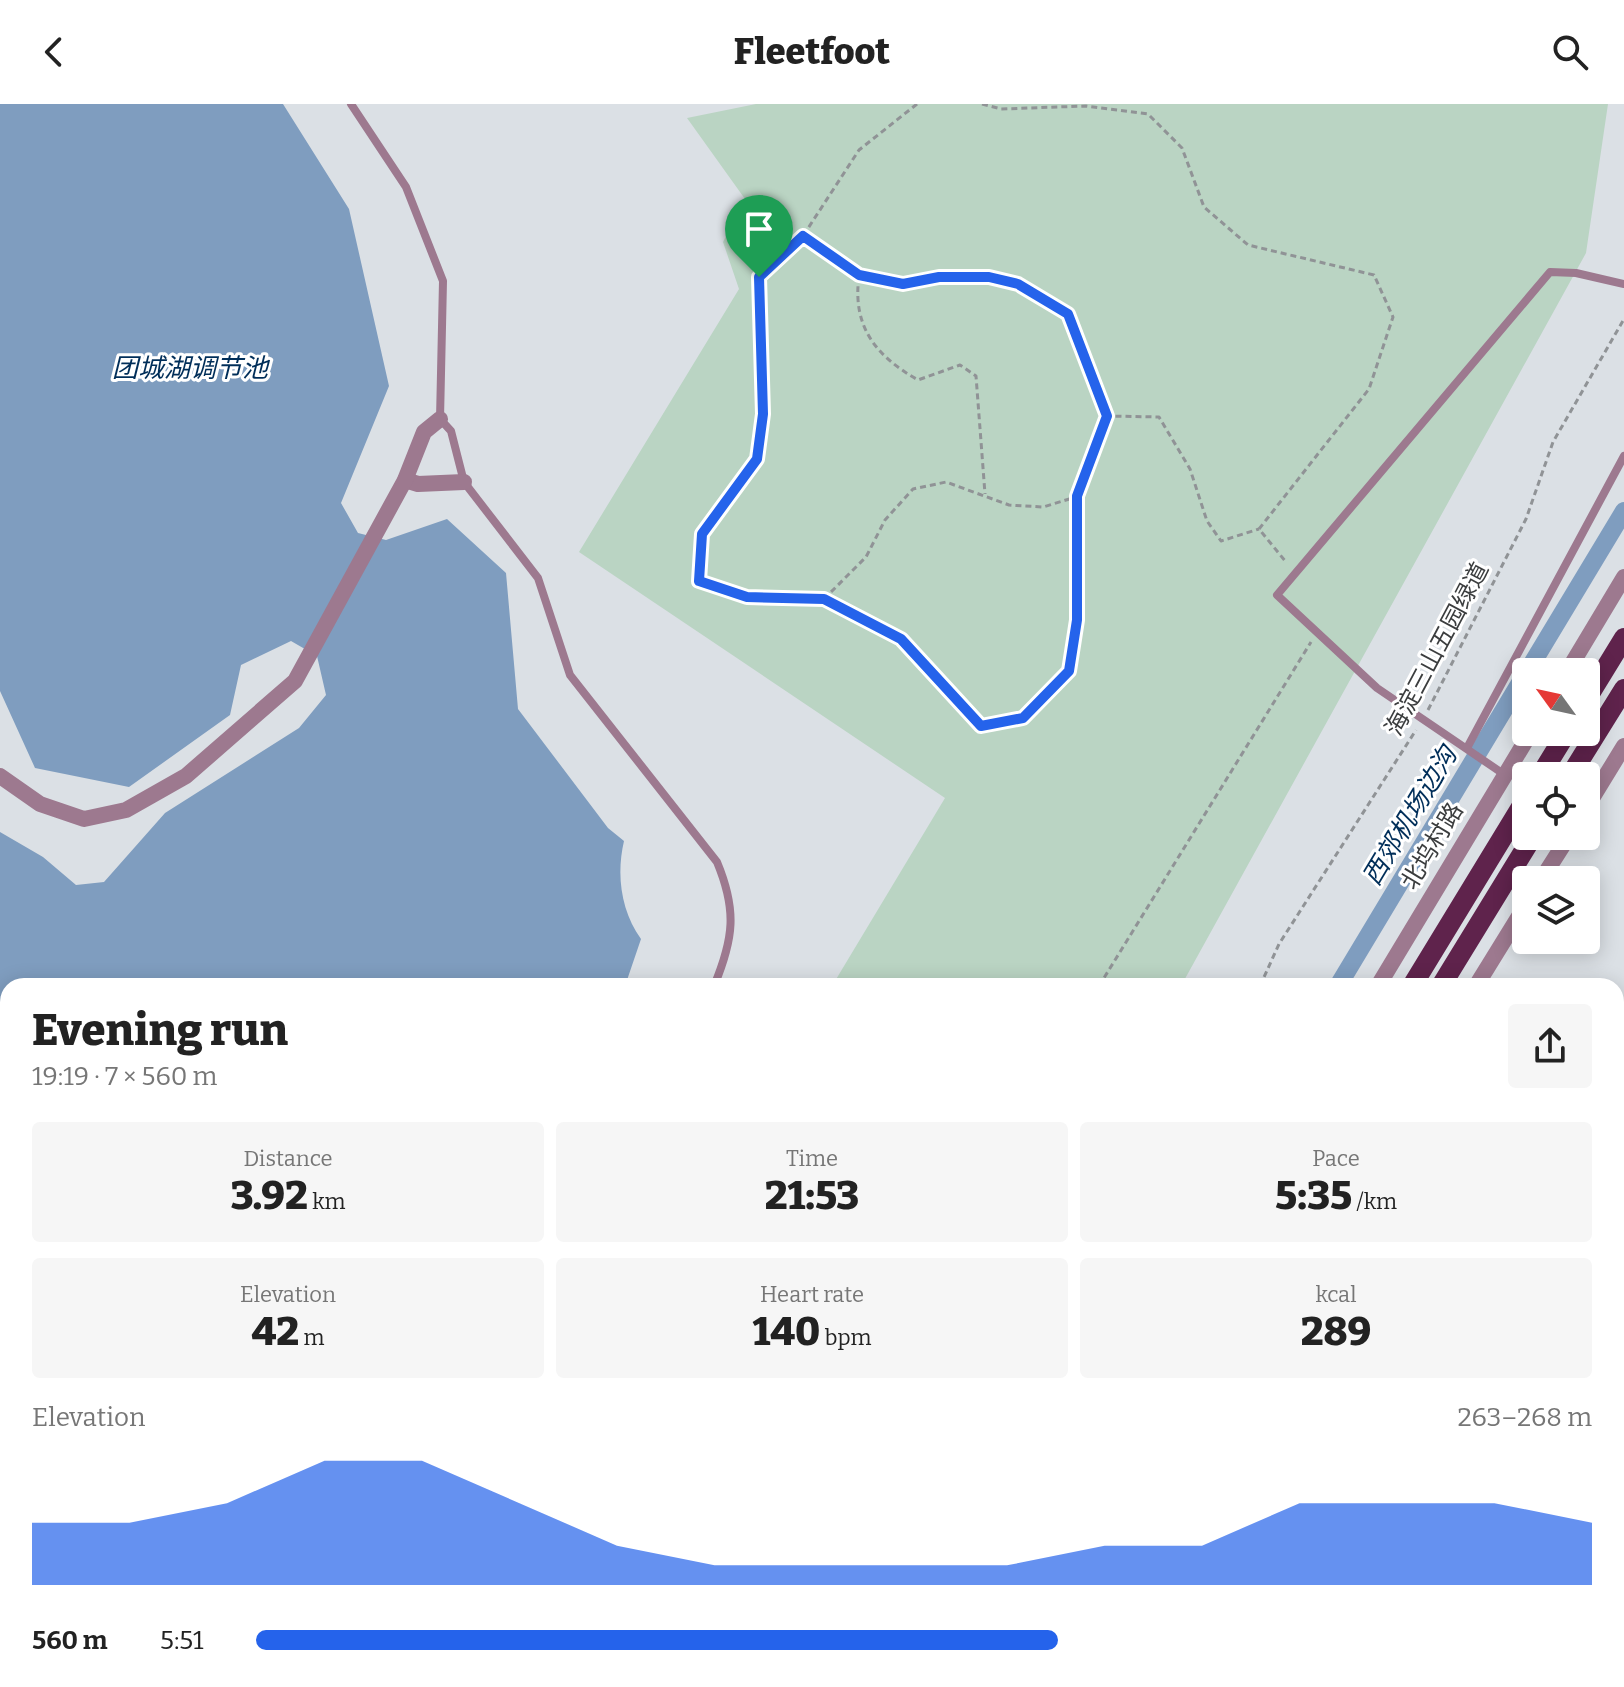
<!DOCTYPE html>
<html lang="en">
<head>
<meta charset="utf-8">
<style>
	:root { --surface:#fff; --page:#f6f6f6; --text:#222; --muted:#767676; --accent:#2563eb }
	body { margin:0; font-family:Bitter,"Noto Sans SC",serif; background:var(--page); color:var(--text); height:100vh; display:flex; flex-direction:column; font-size:30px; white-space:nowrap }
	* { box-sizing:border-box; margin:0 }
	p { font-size:26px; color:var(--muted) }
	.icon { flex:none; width:44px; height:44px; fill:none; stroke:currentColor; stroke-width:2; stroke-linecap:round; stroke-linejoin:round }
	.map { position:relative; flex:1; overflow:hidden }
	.drawer { position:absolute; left:0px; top:874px; width:1624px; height:710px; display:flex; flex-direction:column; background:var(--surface); border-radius:24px 24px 0 0; box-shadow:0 4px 20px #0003 }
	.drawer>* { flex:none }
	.needle { width:52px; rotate:303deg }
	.fabs { position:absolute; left:1512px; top:554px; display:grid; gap:16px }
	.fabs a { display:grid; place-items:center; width:88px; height:88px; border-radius:8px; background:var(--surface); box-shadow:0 4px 20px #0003; font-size:40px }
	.pin { position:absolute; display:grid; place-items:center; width:68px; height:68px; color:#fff; margin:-82px -34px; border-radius:50% 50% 50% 0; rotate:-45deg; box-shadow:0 0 8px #0007 }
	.pin .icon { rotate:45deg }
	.round { display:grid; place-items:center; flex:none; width:84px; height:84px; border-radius:8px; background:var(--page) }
	.summary { display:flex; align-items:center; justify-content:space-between; height:136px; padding:0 32px }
	h1 { font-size:44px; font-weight:800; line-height:60px }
	.figures { display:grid; grid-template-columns:repeat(3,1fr); gap:12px; height:136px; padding:8px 32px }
	.figures div { display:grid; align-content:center; border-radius:8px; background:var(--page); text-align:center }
	.figures b { font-size:40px; font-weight:800 }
	.figures small { font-size:22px; font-weight:400 }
	.figures p { font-size:22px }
	.chart { height:224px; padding:16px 32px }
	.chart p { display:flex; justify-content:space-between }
	.chart svg { width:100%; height:144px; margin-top:8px; fill:var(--accent); opacity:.7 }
	ul { padding:0 32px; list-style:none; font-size:26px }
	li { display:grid; grid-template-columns:128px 96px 1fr; align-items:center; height:60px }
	li i { height:20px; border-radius:10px; background:var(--accent) }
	header { display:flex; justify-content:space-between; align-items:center; height:104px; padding:0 32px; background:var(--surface); font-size:36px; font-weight:800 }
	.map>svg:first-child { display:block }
	.green { fill:#bad4c3 }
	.water { fill:#7f9dbf }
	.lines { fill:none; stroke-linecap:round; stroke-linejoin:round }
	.canal { stroke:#7f9dbf; stroke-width:18 }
	.path { stroke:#909396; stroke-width:3; stroke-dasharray:6 4; stroke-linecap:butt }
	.service { stroke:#9d798f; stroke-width:8 }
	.minor { stroke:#9d798f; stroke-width:16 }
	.tertiary { stroke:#9d798f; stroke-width:16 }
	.primary { stroke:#5f234c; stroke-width:20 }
	.rail-casing { stroke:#6c6f71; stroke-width:8 }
	.rail { stroke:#fff; stroke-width:5; stroke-dasharray:15; stroke-linecap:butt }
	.route-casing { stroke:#fff; stroke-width:16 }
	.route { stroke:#2563eb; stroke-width:10 }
	.labels { text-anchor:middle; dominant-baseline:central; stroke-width:6; stroke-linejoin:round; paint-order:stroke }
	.street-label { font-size:24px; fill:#3b3d3e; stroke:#fff }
	.water-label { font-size:26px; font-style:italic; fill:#002e59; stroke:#fff }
</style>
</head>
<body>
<header><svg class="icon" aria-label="back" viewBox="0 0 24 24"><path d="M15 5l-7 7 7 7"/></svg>Fleetfoot<svg class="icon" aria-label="search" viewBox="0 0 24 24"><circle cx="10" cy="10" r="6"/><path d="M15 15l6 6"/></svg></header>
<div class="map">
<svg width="1624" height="1583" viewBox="0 0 1624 1583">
	<rect width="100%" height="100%" fill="#dbe0e5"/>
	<g class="green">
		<path d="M756,0H1608L1586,149L1181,882H832L945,694L579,448L739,185L723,138L745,95L687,14Z"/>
		<path d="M0,1352L8,1356V1576H764L760,1583H0Z"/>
	</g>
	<path class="water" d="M0,0H283L349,105L389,282L341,399L358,429L386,436L447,415L506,469L518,605L608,724L624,737C616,771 621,807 641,835L625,882H8V1176L0,1177V728L43,753L76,781L104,778L165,709L299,624L326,591L317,552L291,537L241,561L230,611L129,683L35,664L0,587Z"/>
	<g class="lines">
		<g class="canal">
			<path d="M1527,568L1624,407"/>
			<path d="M1338,882L1526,569"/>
			<path d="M921,1583L927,1576"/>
		</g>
		<g class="path">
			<path d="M917,0L859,46L803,132L759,173L763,310L757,355L702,430L699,477L747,493L824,495L901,535L981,622L1023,614L1069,567L1077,516V392L1107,312L1159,313L1190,365L1207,417L1221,437L1259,425"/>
			<path d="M982,0L1001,5L1086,2L1148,10L1182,44L1204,103L1248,141L1374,171L1393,213L1369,285L1259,425L1286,458"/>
			<path d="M803,132L859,171L903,180L939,173H989L1018,180L1068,210L1106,311"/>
			<path d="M859,172C852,223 876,252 918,276L960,261L976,272L985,390"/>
			<path d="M824,495L866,453L885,416L913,385L946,378L1009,401L1043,403L1076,393"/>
			<path d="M1428,606L1526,415L1553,338L1624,215"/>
			<path d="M1099,882L1311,538"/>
			<path d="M1260,882L1279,840L1416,626"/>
			<path d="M0,1287L8,1289"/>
			<path d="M0,1560H8"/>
			<path d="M826,1583L830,1576"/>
			<path d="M951,1583L957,1576"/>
			<path d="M1031,1583L1035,1576"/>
		</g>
		<g class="service">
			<path d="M351,0L406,83L443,177L440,315L451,327L464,378L538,474L570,571L717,758C737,806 734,834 714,882"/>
			<path d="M1467,644L1624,352"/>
			<path d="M1505,671L1377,584L1277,491L1550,168L1576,169L1624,180"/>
			<path d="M0,1195H8"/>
		</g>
		<g class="minor">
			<path d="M405,376L418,380L464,378"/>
			<path d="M0,672L40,700L84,715L126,706L186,672L295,577L405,376L424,328L440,315"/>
		</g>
		<g class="tertiary">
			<path d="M1567,568L1624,473"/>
			<path d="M1586,704L1624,642"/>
			<path d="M1541,776L1569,732"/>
			<path d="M1378,882L1531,628"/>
			<path d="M1476,882L1526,801"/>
		</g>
		<g class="primary">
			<path d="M1586,596L1624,534"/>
			<path d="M1540,672L1567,628"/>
			<path d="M1570,672L1624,585"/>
			<path d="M1412,882L1526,695"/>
			<path d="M1441,882L1533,732"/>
			<path d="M977,1583L983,1576"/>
			<path d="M1004,1583L1009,1576"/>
		</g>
		<defs>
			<path id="rail" d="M1616,1341H1624"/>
		</defs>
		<use href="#rail" class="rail-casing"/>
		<use href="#rail" class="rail"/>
	</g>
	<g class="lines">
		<defs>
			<path id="route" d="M803,132L859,171L903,180L939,173H989L1018,180L1068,210L1107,312L1077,392V516L1069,567L1023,614L981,622L901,535L824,495L747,493L699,477L702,430L757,355L763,310L759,173Z"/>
		</defs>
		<use href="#route" class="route-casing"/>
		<use href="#route" class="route"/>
	</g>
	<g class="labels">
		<g class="street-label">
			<text transform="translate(1437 545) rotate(-62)">海淀三山五园绿道</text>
			<text transform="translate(1432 742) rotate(-59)">北坞村路</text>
		</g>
		<g class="water-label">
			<text x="190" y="264">团城湖调节池</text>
			<text transform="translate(1410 712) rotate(-59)">西郊机场边沟</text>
		</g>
	</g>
</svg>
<div class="fabs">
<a><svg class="needle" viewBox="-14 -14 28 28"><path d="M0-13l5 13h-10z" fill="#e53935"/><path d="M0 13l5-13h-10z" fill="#767676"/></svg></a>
<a><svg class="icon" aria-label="locate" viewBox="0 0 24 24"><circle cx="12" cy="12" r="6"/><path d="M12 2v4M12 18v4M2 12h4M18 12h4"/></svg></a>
<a><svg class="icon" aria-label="layers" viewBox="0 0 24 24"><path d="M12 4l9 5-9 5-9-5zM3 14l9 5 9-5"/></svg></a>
</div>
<div class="pin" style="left:759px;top:173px;background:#1e9e55"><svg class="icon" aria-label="arrive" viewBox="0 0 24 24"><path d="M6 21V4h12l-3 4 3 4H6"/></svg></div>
<section class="drawer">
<div class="summary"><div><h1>Evening run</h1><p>19:19 · 7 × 560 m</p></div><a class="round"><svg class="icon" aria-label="share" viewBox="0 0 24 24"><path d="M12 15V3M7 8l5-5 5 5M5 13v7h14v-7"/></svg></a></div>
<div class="figures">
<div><p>Distance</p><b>3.92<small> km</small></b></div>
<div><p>Time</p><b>21:53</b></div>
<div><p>Pace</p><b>5:35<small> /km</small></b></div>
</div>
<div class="figures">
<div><p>Elevation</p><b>42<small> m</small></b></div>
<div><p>Heart rate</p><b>140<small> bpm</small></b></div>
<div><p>kcal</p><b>289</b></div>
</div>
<div class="chart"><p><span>Elevation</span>263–268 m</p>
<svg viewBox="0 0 160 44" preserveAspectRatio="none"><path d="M0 44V25L10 25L20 19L30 6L40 6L50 19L60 32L70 38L80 38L90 38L100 38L110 32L120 32L130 19L140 19L150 19L160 25V44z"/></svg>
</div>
<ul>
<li><b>560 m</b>5:51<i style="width:60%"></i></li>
</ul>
</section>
</div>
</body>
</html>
